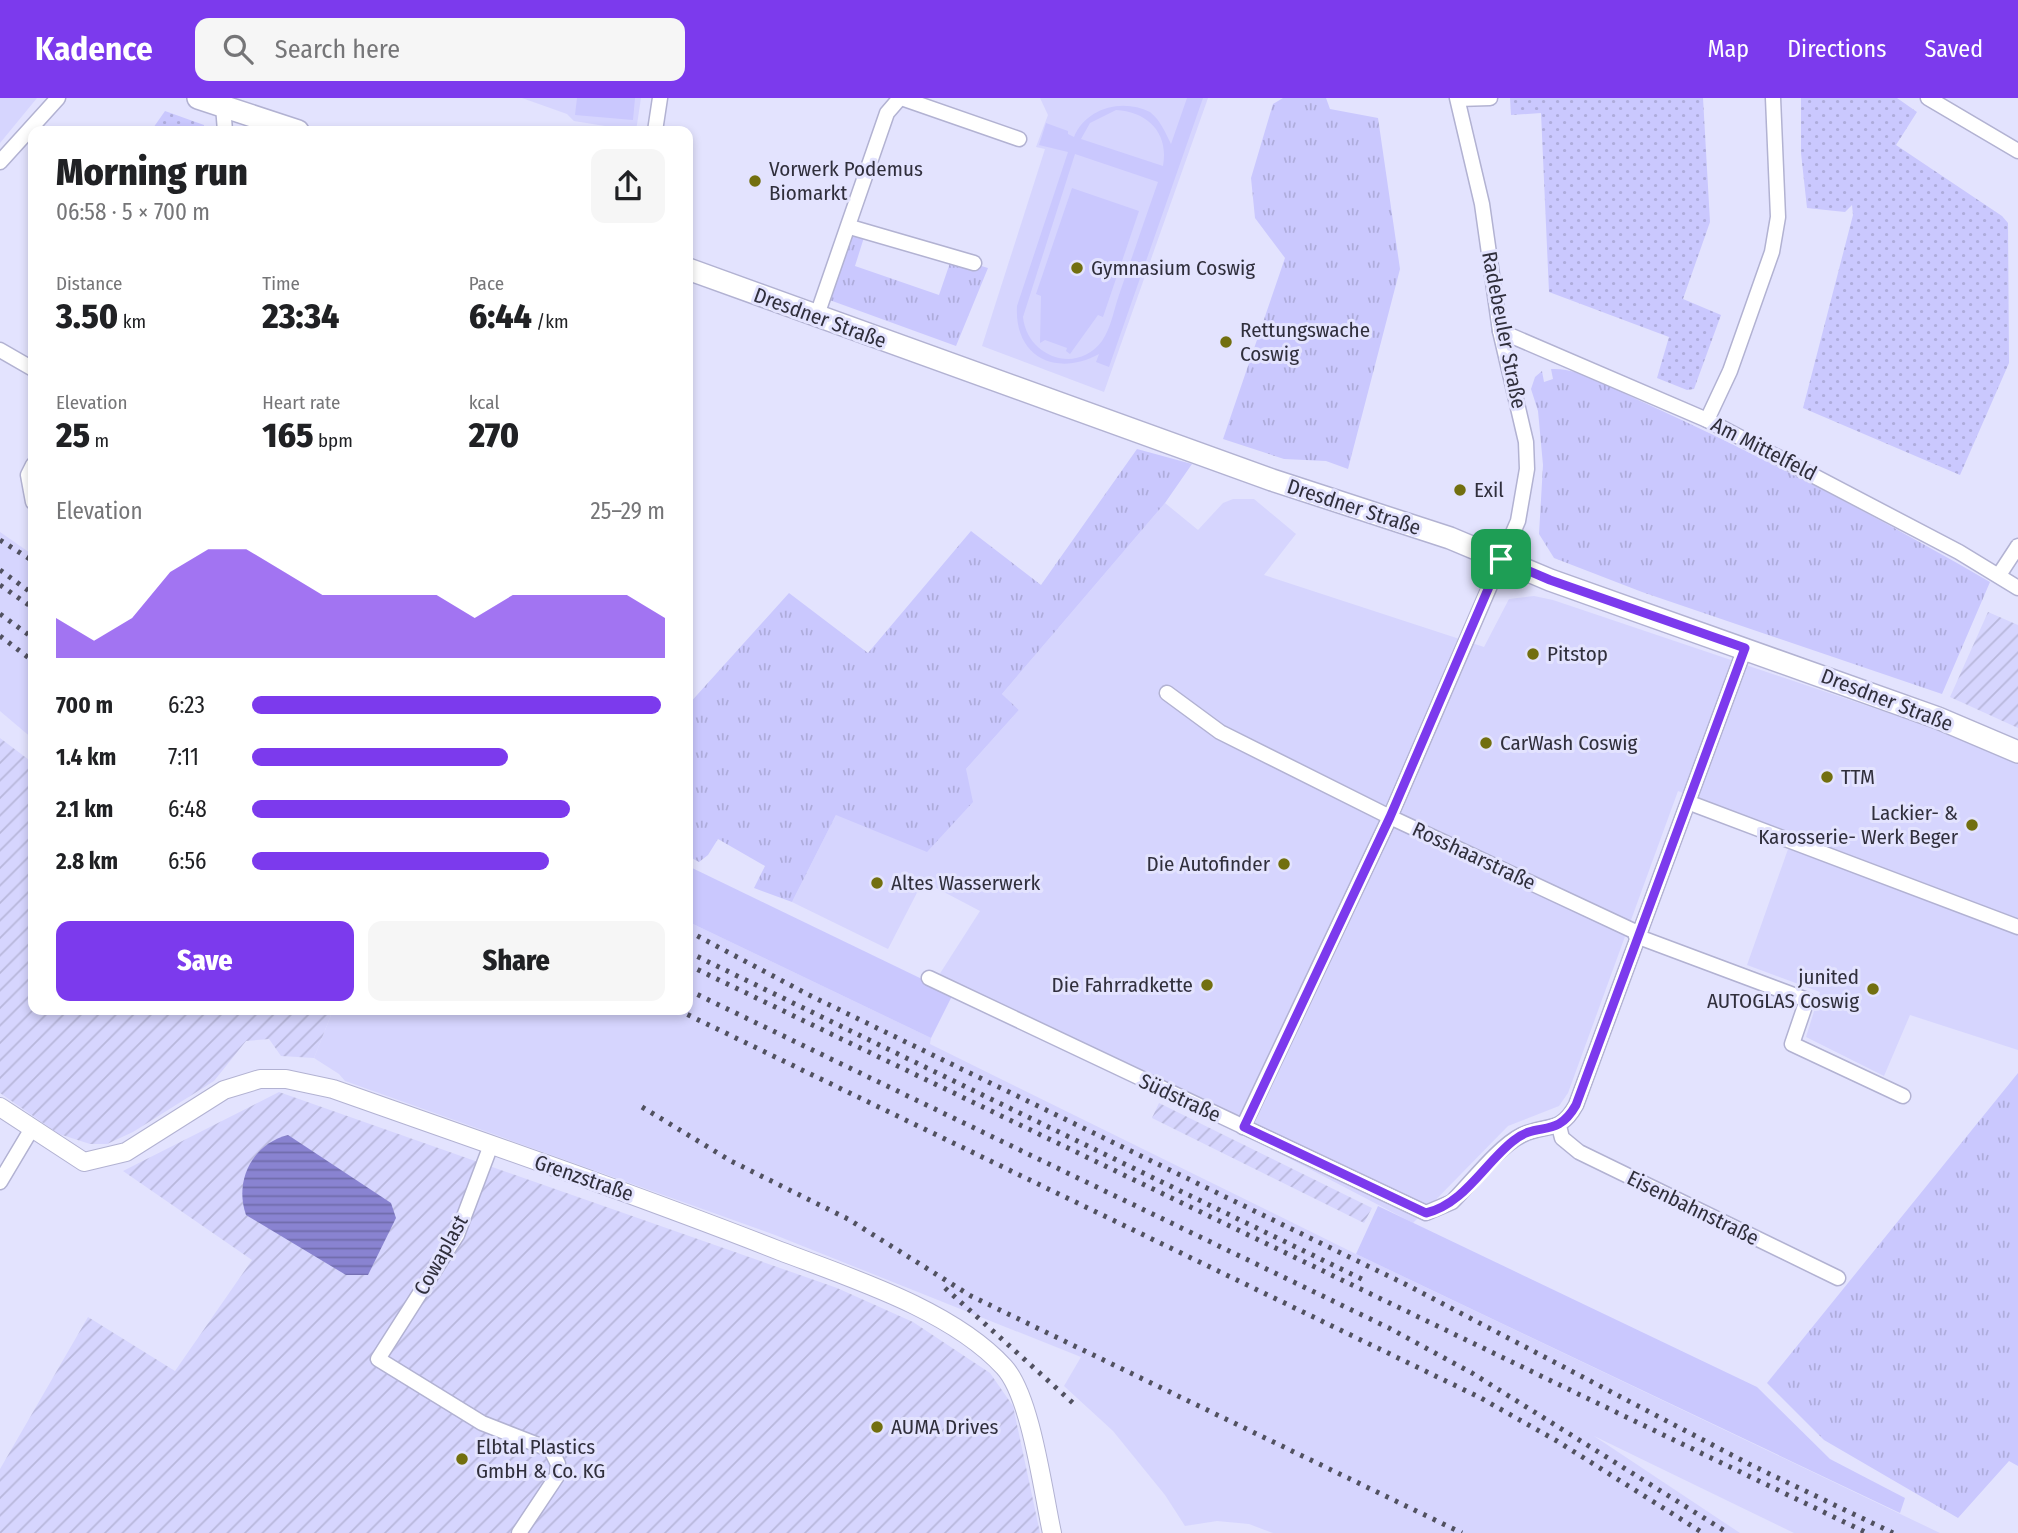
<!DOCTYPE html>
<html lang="en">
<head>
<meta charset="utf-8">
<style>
	:root { --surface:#fff; --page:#f6f6f6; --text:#202124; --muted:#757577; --accent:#7c3aed }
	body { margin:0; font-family:"Fira Sans Condensed",sans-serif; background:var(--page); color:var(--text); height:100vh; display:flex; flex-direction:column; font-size:26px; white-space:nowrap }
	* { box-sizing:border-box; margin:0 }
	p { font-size:23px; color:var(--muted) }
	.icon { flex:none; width:38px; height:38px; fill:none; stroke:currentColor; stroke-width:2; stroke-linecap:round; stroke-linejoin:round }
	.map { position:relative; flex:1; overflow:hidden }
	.sheet { position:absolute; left:28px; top:28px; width:665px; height:889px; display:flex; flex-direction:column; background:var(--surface); border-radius:14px; box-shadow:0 4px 10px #0003 }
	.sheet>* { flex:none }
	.pin { position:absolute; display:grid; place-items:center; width:60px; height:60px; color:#fff; margin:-30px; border-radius:14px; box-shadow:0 4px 10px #0006 }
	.round { display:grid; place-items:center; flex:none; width:74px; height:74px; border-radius:14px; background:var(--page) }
	.summary { display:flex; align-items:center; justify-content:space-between; height:119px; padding:0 28px }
	h1 { font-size:38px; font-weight:800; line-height:52px }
	.figures { display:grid; grid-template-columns:repeat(3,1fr); gap:10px; height:119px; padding:7px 28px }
	.figures div { display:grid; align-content:center }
	.figures b { font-size:35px; font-weight:800 }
	.figures small { font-size:19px; font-weight:400 }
	.figures p { font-size:19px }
	.chart { height:196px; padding:14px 28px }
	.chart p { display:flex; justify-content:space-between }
	.chart svg { width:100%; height:126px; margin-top:7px; fill:var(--accent); opacity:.7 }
	.action { display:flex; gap:14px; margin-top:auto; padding:14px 28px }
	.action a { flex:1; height:80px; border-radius:14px; background:var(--accent); color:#fff; font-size:28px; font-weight:800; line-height:80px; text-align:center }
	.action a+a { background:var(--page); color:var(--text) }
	ul { padding:0 28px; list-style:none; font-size:23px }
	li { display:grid; grid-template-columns:112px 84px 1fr; align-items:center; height:52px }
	li i { height:18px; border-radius:9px; background:var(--accent) }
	header { display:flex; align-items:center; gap:42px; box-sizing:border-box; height:98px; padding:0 35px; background:var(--accent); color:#fff }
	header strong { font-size:33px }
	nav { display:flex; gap:38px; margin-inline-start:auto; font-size:24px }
	.search { width:490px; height:63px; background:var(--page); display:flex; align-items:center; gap:18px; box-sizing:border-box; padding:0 24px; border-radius:14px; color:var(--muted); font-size:26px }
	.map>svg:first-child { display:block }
	.built { fill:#d6d5fe }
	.industrial { fill:url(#industrial-furrows) }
	.grass { fill:url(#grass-tufts) }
	.park { fill:url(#park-dots) }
	.garden { fill:#cac8fe; fill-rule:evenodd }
	.water { fill:url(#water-rules) }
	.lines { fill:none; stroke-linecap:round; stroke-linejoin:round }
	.minor-casing { stroke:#b2b2d2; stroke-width:17 }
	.tertiary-casing { stroke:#b2b2d2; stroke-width:20 }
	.secondary-casing { stroke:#b2b2d2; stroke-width:24 }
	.minor { stroke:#fff; stroke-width:14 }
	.tertiary { stroke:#fff; stroke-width:18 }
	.secondary { stroke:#fff; stroke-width:21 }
	.rail { stroke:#515160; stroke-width:5; stroke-dasharray:3.5 7; stroke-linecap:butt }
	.route-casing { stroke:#fff; stroke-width:14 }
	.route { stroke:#7c3aed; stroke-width:9 }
	.poi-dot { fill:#726f0f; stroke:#e3e3fe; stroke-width:2.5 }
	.labels { text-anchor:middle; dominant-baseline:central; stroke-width:6; stroke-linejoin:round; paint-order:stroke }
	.poi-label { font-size:21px; fill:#302f3c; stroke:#e3e3fe; text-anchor:start }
	.street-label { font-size:21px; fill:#302f3c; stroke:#e3e3fe }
</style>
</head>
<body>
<header>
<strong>Kadence</strong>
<div class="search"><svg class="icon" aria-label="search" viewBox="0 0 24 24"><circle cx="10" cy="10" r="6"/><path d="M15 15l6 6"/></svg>Search here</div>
<nav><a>Map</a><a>Directions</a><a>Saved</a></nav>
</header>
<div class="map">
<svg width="2018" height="1435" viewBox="0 0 2018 1435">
	<defs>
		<pattern id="industrial-furrows" width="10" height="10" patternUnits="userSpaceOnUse" patternTransform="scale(1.75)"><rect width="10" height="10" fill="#d6d5fe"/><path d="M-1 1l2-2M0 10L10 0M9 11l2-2" fill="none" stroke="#b8b7db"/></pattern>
		<pattern id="grass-tufts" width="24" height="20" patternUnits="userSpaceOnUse" patternTransform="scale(1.75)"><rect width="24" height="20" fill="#cac8fe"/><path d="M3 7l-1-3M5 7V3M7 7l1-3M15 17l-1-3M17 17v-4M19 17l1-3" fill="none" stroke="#aeacdb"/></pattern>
		<pattern id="park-dots" width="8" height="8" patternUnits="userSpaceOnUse" patternTransform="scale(1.75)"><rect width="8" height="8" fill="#cac8fe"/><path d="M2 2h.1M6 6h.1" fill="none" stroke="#aeacdb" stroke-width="1.8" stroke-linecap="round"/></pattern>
		<pattern id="water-rules" width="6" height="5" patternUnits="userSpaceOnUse" patternTransform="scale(1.75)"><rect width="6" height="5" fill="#8983d1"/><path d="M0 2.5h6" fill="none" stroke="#706cab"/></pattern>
	</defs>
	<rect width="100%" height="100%" fill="#e3e3fe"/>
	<g class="built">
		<path d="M0,0H37L0,45Z"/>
		<path d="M522,0H641L636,33L574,23L567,16Z"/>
		<path d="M1040,0H1208L1104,294L982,248L1045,51L1036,49L1048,17Z"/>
		<path d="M1233,401H1254L1296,436L1264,477L1484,549L1509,501L1534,498L1553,502L1933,630L2018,665V952L1910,917L1884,978L1806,939L1820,894L1747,867L1793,737L1678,693L1568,995L1559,1008L1508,1028L1413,1125L939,877L980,813L923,783L888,851L792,804L836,717L966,671L1019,612L1002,596L1165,405L1198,432L1223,405Z"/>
		<path d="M0,434L33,457V641L0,613Z"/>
		<path d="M688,816L693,826L931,940L930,946L1356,1156L1940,1435H1794L1594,1338L1740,1435H1273L1249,1426L1217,1423L1185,1428L1165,1397L1113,1333L1064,1288L1081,1259L775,1137L345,983L339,976L314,960L333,912H688Z"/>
	</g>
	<g class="industrial">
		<path d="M1988,514L2018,527V630L1950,599Z"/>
		<path d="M0,640L33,665V912H333L314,960L281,958L269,941L246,943L214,983L133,1034L107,1046H90L59,1036L0,995Z"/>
		<path d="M279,994L837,1190L913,1224L990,1275L1013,1308L1040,1435H0V1371L88,1219L175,1273L252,1162L123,1073Z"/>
		<path d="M1159,1005L1372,1110L1364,1125L1152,1020Z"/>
	</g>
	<g class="grass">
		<path d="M1283,0H1326L1330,11L1378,20L1400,171L1348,371L1326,363L1284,361L1223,341L1285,160L1255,120L1251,80L1273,6Z"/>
		<path d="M850,129L866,133L855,168L939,197L952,159L988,170L956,248L824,200Z"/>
		<path d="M1551,271C1581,269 1618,293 1645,305C1763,359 1878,419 1990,484L1942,596L1642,494L1554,460L1539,436L1543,367L1538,313L1531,291L1535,279L1542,273L1544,284L1553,281Z"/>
		<path d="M1137,351L1192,366L1165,405L1002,596L1019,612L966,671L973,704L927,754L836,717L792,804L754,790L765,768L718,741L708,757L699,764L688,758V607L789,495L868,555L971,433L1041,487Z"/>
		<path d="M2018,975V1368L2009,1363L1958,1420L1824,1342L1767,1285Z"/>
	</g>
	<g class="park">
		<path d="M1510,0H1703L1710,124L1683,201L1721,217L1694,291L1687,292L1657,280L1669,239L1549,194L1541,15L1511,17Z"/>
		<path d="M1801,0H1897L1917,14L1896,47L2002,118L2008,125L2009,265L1960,377L1803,310L1853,117L1852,107L1845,114L1807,110L1801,55Z"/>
		<path d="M165,13L204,27V33H151Z"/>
	</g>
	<g class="garden">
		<path d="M577,0H635L633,22L575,17Z"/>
		<path d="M1187,0H1203L1109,269L1096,264L1099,256C1057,279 1014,260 1017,208L1068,54L1039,47L1046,25L1068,33V36L1074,39C1086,10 1122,0 1150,14C1161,23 1165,34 1171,46ZM1116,12C1148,14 1169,35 1163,68L1081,41L1090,25ZM1075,56L1158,84C1145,121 1132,159 1119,197C1114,211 1111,230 1102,243C1077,277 1027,259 1023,219Z"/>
		<path d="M1072,90L1139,113L1103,219L1098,217L1070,256L1066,253L1067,250L1045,242L1040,245L1041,198L1036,196Z"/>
		<path d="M688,768L953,896L931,940L693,826L688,816Z"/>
		<path d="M1378,1108L1757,1289L1830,1361L1905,1400L1900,1415L1356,1156Z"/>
	</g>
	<path class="water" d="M288,1037L391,1105L396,1120L368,1177H346L246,1117C234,1083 252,1046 288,1037Z"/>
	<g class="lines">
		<defs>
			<g id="minor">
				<path d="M901,0L1019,41"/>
				<path d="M1928,0L2018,53"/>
				<path d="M1458,1L1490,0"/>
				<path d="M223,8L225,33"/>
				<path d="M655,33L660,0"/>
				<path d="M0,64L58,0"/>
				<path d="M850,129L974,165"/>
				<path d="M816,220L887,15L900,0"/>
				<path d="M1500,233L1707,322L1959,454L2018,490"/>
				<path d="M0,252L33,271"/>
				<path d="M1707,322L1730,273L1772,154L1778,119L1773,0"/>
				<path d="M33,367L28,377L33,404"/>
				<path d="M1999,477L2018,448"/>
				<path d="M1167,595L1220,634L1390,719L1638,835"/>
				<path d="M1690,705L2018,829"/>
				<path d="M1636,838L1807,902L1792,946L1903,998"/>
				<path d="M929,880L1426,1115L1452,1104C1471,1085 1499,1048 1522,1037C1548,1025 1560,1036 1576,1007L1745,550"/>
				<path d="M1559,1028L1562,1040L1579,1054L1838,1180"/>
				<path d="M1243,1029L1390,719L1518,423L1527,371L1526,344L1500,233L1482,106L1457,0"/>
				<path d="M491,1047L457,1137L378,1261L482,1325L551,1352L558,1366L557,1378L519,1435"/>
				<path d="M0,1084L31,1032"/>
			</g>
			<path id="tertiary" d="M0,1009L84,1064L126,1054L224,992L260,981H286L333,991C483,1044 632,1095 780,1153C851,1180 952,1212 1004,1269C1031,1298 1043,1394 1052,1435"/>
			<g id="secondary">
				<path d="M198,0L298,33"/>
				<path d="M688,171L1272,382L1450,440L1550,482L1938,620L2018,654"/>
			</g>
		</defs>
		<use href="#minor" class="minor-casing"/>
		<use href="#tertiary" class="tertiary-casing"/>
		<use href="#secondary" class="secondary-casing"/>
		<use href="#minor" class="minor"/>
		<use href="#tertiary" class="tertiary"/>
		<use href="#secondary" class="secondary"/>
		<g class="rail">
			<path d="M0,442L33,463"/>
			<path d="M0,472L33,496"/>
			<path d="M0,487L33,510"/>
			<path d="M0,516L33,540"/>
			<path d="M0,538L33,563"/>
			<path d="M688,833L809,897L1405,1186L1749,1366L1893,1435"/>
			<path d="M688,854L1368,1184"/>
			<path d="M688,867L1867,1435"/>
			<path d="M688,892L1389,1230L1472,1275L1728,1435"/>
			<path d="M678,912L1479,1299L1557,1343L1703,1435"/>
			<path d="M642,1009L731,1063L848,1121L971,1198L1462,1435"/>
			<path d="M945,1190L1073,1305"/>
		</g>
	</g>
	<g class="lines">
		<defs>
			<path id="route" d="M1501,461L1550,482L1745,550L1576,1007C1556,1042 1538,1022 1513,1043C1484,1066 1464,1106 1426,1115L1244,1029L1390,719Z"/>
		</defs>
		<use href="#route" class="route-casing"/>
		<use href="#route" class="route"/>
	</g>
	<g class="poi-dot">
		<circle cx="755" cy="83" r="7"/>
		<circle cx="1077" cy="170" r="7"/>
		<circle cx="1226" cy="244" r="7"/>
		<circle cx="1460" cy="392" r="7"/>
		<circle cx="1533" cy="556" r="7"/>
		<circle cx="1486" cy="645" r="7"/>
		<circle cx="1827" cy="679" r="7"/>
		<circle cx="1972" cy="727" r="7"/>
		<circle cx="1284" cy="766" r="7"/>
		<circle cx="877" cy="785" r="7"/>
		<circle cx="1207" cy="887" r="7"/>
		<circle cx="1873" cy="891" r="7"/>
		<circle cx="877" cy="1329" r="7"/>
		<circle cx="462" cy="1361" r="7"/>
	</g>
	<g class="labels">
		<g class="poi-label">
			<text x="769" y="71">Vorwerk Podemus<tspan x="769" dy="24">Biomarkt</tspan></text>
			<text x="1091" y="170">Gymnasium Coswig</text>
			<text x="1240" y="232">Rettungswache<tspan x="1240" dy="24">Coswig</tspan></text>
			<text x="1474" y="392">Exil</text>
			<text x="1547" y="556">Pitstop</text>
			<text x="1500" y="645">CarWash Coswig</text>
			<text x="1841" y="679">TTM</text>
			<text x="1958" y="715" text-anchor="end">Lackier- &amp;<tspan x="1958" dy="24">Karosserie- Werk Beger</tspan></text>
			<text x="1270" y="766" text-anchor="end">Die Autofinder</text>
			<text x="891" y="785">Altes Wasserwerk</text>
			<text x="1859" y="879" text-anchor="end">junited<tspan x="1859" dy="24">AUTOGLAS Coswig</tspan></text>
			<text x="1193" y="887" text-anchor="end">Die Fahrradkette</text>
			<text x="891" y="1329">AUMA Drives</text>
			<text x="476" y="1349">Elbtal Plastics<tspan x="476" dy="24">GmbH &amp; Co. KG</tspan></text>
		</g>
		<g class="street-label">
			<text transform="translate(820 220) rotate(20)">Dresdner Straße</text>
			<text transform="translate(1504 232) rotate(79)">Radebeuler Straße</text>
			<text transform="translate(1764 351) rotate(27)">Am Mittelfeld</text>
			<text transform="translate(1354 409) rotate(18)">Dresdner Straße</text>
			<text transform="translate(1887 602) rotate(21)">Dresdner Straße</text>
			<text transform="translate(1474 758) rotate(25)">Rosshaarstraße</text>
			<text transform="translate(1180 1000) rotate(25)">Südstraße</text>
			<text transform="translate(584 1080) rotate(19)">Grenzstraße</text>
			<text transform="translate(1693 1110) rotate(26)">Eisenbahnstraße</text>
			<text transform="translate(441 1157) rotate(-61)">Cowaplast</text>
		</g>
	</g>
</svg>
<div class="pin" style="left:1501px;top:461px;background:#1e9e55"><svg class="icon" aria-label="arrive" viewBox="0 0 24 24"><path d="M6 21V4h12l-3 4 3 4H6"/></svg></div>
<section class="sheet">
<div class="summary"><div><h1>Morning run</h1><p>06:58 · 5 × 700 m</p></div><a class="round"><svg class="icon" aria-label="share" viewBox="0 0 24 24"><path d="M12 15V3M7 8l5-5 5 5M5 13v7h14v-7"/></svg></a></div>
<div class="figures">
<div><p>Distance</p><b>3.50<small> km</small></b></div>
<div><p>Time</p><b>23:34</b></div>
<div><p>Pace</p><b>6:44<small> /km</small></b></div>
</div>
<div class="figures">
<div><p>Elevation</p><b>25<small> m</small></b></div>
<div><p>Heart rate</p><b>165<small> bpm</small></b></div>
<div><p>kcal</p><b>270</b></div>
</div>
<div class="chart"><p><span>Elevation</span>25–29 m</p>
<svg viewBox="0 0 160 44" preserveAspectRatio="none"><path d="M0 44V30L10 38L20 30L30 14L40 6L50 6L60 14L70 22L80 22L90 22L100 22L110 30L120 22L130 22L140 22L150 22L160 30V44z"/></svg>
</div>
<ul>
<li><b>700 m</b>6:23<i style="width:99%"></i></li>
<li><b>1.4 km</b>7:11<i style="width:62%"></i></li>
<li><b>2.1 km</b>6:48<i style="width:77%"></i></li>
<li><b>2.8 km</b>6:56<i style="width:72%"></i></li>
</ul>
<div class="action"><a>Save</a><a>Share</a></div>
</section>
</div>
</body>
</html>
